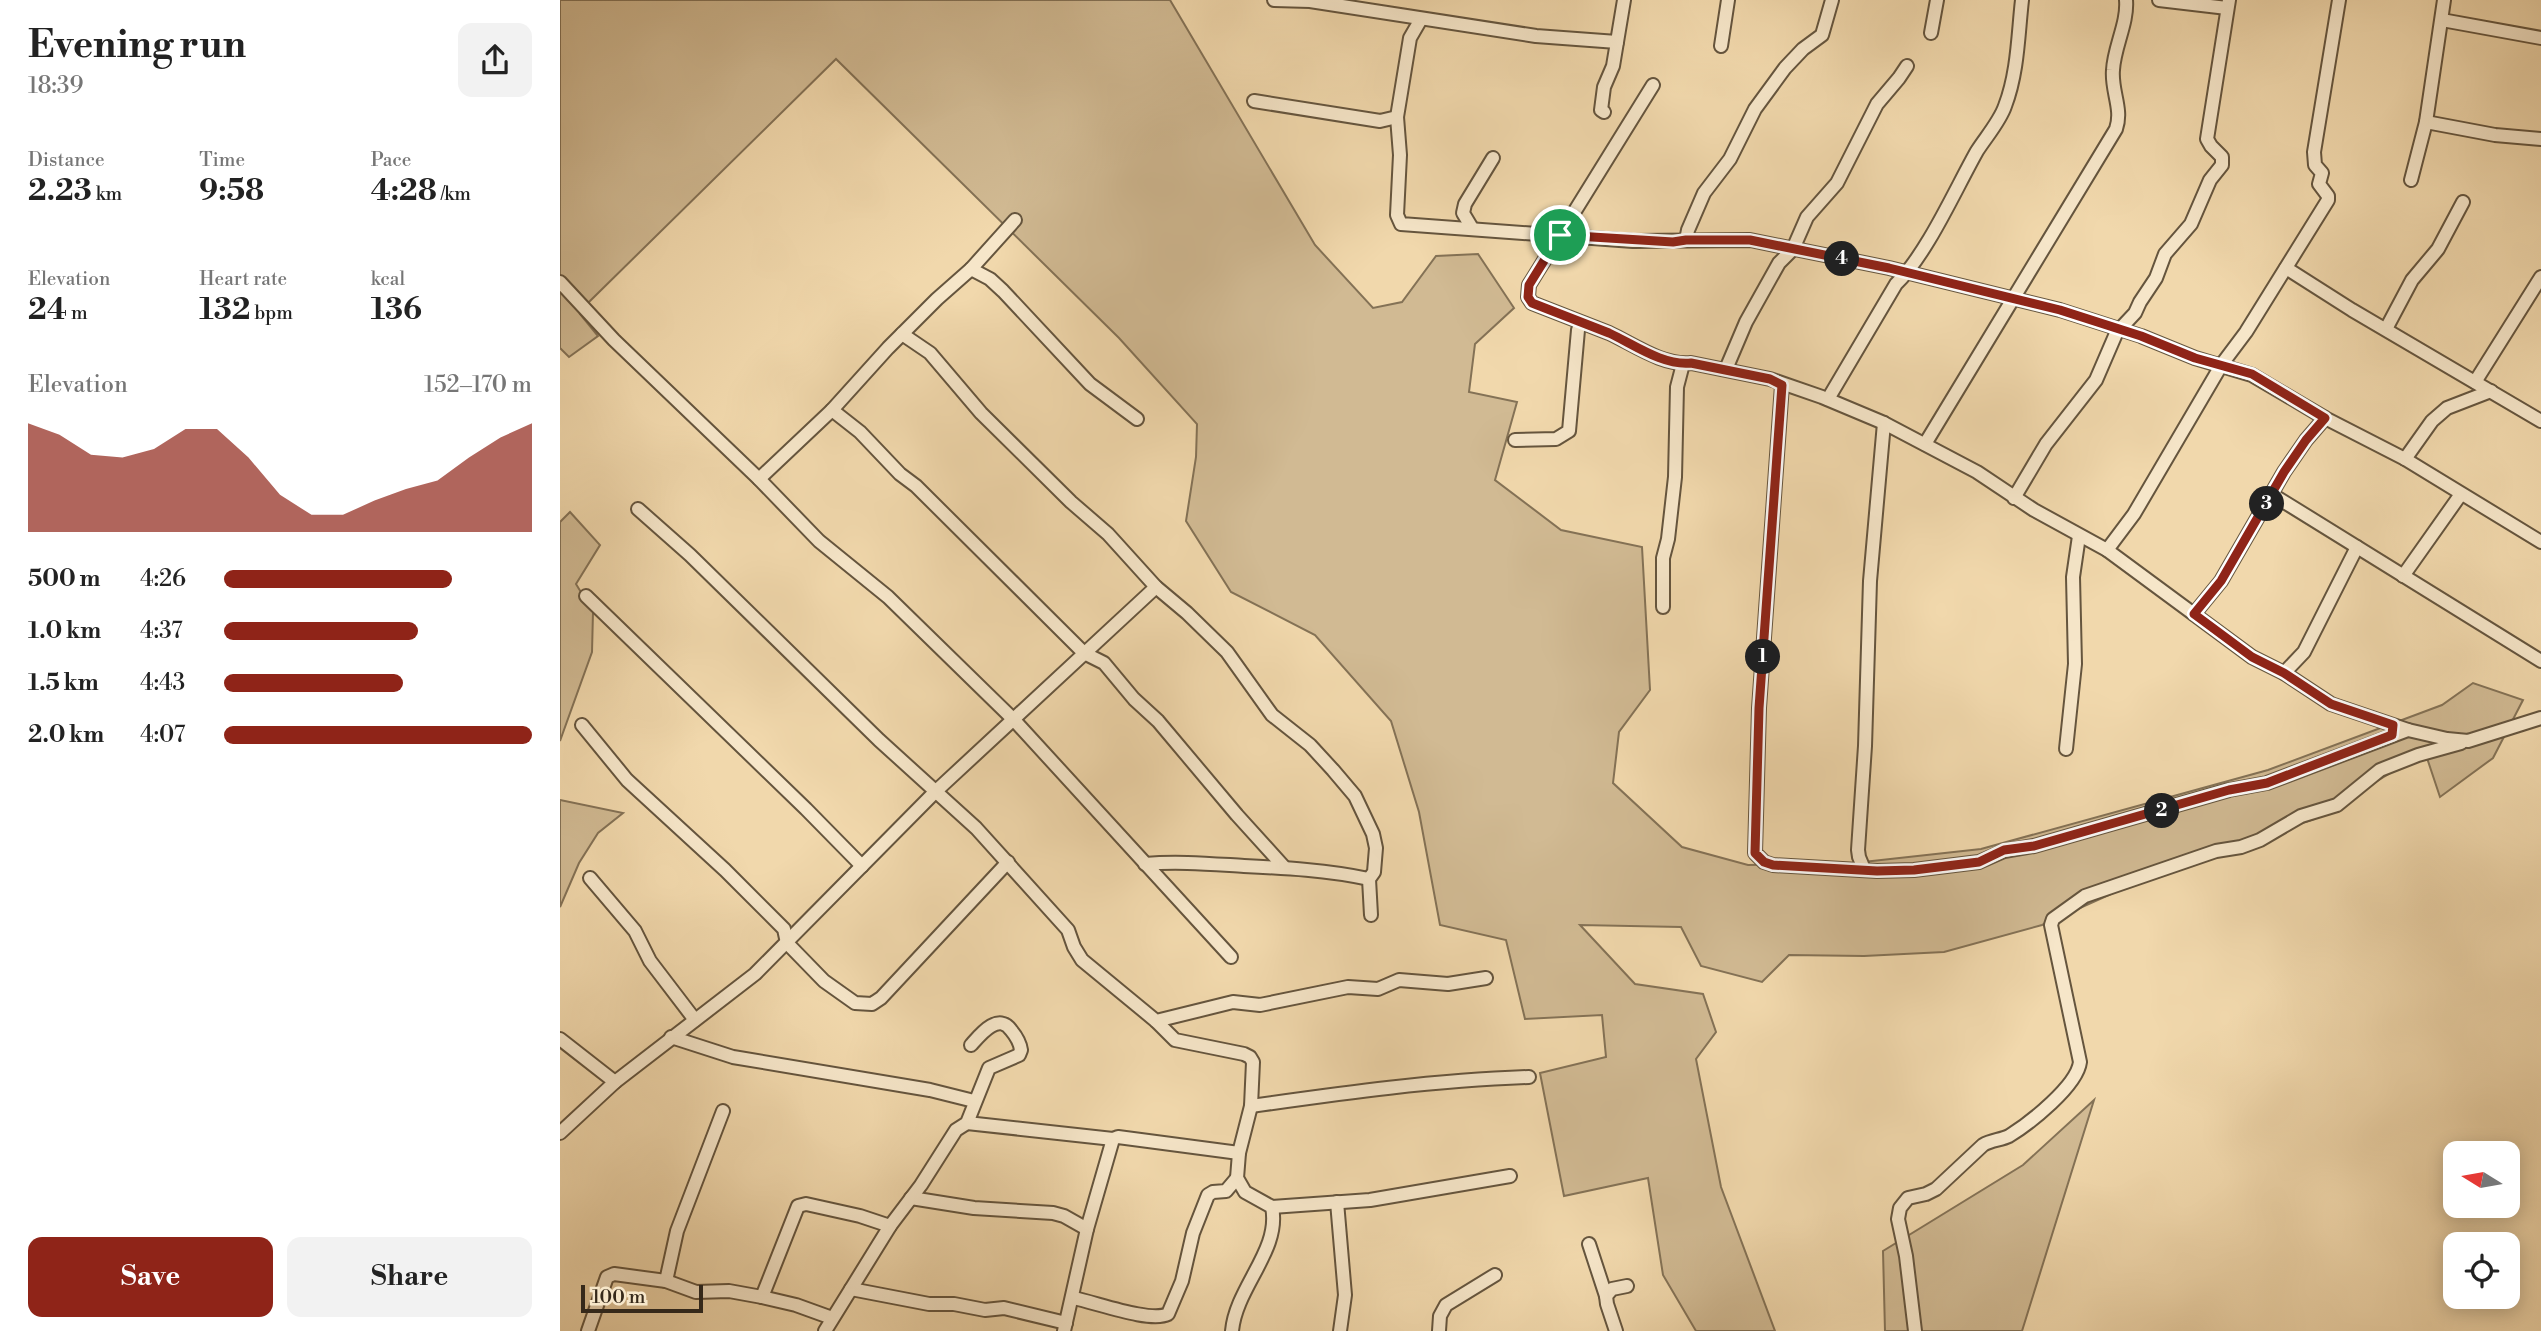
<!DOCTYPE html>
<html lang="en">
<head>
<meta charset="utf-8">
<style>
	:root { --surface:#fff; --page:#f2f2f2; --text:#222; --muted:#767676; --accent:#8f2418 }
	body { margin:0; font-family:"Libre Bodoni",serif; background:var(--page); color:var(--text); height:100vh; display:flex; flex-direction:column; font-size:26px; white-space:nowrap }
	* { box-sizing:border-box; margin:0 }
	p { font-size:23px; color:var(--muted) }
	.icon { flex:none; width:38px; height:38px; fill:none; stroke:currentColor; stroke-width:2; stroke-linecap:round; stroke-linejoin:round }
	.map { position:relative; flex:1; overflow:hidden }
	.details { display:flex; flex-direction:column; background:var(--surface); width:560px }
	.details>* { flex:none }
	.needle { width:46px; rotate:281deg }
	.fabs { position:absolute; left:1883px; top:1141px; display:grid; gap:14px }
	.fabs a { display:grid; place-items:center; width:77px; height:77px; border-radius:14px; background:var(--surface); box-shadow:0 4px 18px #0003; font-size:35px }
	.scale { position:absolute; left:21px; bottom:18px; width:122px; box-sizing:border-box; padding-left:7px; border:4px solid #36291a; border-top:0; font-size:19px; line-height:24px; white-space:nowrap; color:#36291a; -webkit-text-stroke:5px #f6e6c9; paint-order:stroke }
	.pin { position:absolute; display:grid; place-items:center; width:60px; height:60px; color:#fff; margin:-30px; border:4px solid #fff; border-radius:50%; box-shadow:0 2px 7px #0007 }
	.km { position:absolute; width:35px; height:35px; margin:-18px; border-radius:50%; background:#222; color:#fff; font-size:19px; line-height:35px; text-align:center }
	.round { display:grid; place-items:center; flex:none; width:74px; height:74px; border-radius:14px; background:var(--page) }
	.summary { display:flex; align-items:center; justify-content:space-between; height:119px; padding:0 28px }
	h1 { font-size:38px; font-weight:700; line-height:52px }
	.metrics { display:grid; grid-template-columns:repeat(3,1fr); gap:10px; height:119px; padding:7px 28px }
	.metrics div { display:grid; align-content:center }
	.metrics b { font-size:30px; font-weight:700 }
	.metrics small { font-size:19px; font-weight:400 }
	.metrics p { font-size:19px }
	.chart { height:196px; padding:14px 28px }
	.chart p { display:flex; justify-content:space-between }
	.chart svg { width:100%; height:126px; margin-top:7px; fill:var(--accent); opacity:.7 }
	.button { display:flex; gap:14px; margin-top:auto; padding:14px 28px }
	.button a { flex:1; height:80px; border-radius:14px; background:var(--accent); color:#fff; font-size:28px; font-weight:700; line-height:80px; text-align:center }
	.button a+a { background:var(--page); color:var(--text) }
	ul { padding:0 28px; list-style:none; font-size:23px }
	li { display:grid; grid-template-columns:112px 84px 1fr; align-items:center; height:52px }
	li i { height:18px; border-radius:9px; background:var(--accent) }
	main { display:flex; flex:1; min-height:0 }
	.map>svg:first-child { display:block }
	.green { fill:#d1ba93; stroke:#847256; stroke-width:2 }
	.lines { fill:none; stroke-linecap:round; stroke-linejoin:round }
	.minor-casing { stroke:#65553e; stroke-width:16 }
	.minor { stroke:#f6e6c9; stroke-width:12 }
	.route-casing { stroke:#fff; stroke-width:14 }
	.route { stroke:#8f2418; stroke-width:9 }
</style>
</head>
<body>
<main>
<section class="details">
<div class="summary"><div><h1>Evening run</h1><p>18:39</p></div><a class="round"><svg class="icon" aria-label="share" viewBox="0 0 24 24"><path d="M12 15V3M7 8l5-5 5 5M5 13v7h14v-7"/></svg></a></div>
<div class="metrics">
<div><p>Distance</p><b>2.23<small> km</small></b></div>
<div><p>Time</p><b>9:58</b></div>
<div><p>Pace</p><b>4:28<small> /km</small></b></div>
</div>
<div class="metrics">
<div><p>Elevation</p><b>24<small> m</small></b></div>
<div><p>Heart rate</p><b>132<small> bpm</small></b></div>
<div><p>kcal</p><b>136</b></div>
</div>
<div class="chart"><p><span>Elevation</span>152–170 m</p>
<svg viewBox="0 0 160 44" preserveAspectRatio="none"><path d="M0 44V6L10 10L20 17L30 18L40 15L50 8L60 8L70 18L80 31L90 38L100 38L110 33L120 29L130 26L140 18L150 11L160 6V44z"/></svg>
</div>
<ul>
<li><b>500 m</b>4:26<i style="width:74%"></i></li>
<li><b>1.0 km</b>4:37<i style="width:63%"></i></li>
<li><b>1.5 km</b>4:43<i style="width:58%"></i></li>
<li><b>2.0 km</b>4:07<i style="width:100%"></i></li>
</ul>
<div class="button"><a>Save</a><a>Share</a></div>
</section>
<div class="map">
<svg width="1981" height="1331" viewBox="0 0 1981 1331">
	<rect width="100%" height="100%" fill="#f1d8ac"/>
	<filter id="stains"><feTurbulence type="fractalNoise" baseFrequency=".00286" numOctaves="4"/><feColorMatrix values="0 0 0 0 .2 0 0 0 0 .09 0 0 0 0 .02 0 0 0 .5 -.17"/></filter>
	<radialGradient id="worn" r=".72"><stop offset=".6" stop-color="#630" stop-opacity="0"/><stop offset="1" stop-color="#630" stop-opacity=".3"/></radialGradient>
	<g class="green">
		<path d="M0,0H610L755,245L813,308L842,302L876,256L918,254L954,308L915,344L909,392L957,402L935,480L1001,530L1082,547L1090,690L1059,732L1053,783L1122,847L1188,865L1294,863L1421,849L1708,770L1882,705L1913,683L1963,700L1933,758L1880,797L1865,752L1754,819L1600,872L1482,925L1384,952L1304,956L1229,955L1202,982L1141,966L1121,927L1020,925L1075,984L1143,994L1156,1032L1136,1059L1161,1187L1215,1331H1136L1103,1275L1088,1178L1004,1196L980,1073L1046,1057L1042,1015L965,1019L946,940L880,925L859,812L831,721L755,635L671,592L626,521L636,457L637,424L559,338L276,59L30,301L20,314L38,336L9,357L0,348Z"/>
		<path d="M10,512L40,545L16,584L33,612L32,652L0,741V522Z"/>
		<path d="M0,800L63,813L38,833L19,863L0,907Z"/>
		<path d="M1534,1100L1462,1331H1325L1323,1251L1463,1165Z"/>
	</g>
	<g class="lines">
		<defs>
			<g id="minor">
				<path d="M714,0L750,1L976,36L1057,42"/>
				<path d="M1599,0L1667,8"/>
				<path d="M1882,20L1981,38"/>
				<path d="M1371,33L1377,0"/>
				<path d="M1161,46L1168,0"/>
				<path d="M1093,85L969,285L968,297L972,303C997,313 1023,323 1049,333C1073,344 1103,366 1131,363L1210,379L1262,397L1324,423L1417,472L1474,510L1547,550L1692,657L1724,673L1771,704L1848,730"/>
				<path d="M694,101L820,121L837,117L850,38L861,19"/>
				<path d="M1044,112L1041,110L1044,87L1053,66L1064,0"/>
				<path d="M837,117L840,155L837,215L841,224L1073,241L1190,240L1329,268L1500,310L1581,336L1635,358L1692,375L1765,418L1845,459L1981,542"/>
				<path d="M1866,122L1935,135L1981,139"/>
				<path d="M1851,180L1866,122L1884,0"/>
				<path d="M912,228L903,213L905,204L933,158"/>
				<path d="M1126,240L1128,230L1144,193L1170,159L1195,109L1225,68L1243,49L1262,35L1272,0"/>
				<path d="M1726,268L1792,310L1981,421"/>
				<path d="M411,269L430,279L443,291L530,384L577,419"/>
				<path d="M0,282L54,340L199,479L259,541L328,597L454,720L671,957"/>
				<path d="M1560,329L1575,313L1580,302L1596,278L1605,254L1631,224L1650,180L1662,165V157L1651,146L1647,139L1669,0"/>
				<path d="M1826,329L1852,280L1878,249L1903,202"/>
				<path d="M342,334L370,353L421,413L511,502L548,534L596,587L627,613L667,652L712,715L750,745L773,770L795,796L813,834L816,848L814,872L809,879L811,915"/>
				<path d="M1166,369L1186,322L1219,263L1233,249L1247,217L1277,183L1317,104L1339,78L1347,66"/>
				<path d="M1915,382L1981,277"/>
				<path d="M1222,385L1199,708L1195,853L1204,862L1213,865L1317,871L1354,870L1419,862L1444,851L1474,846L1669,790L1707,783L1848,730L1887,739L1908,741L1981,718"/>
				<path d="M1268,399L1336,284C1367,254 1395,190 1417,151C1426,137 1440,121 1445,106C1458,72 1458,35 1462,0"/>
				<path d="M272,410L300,432L340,474L356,486L524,653L544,663L574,699L598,721L677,815L725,868"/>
				<path d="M955,440L996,439L1009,431L1018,330L1021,323L1025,324"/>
				<path d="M1365,444L1556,129C1563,109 1551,91 1553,70C1554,47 1568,23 1566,0"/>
				<path d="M1845,459L1872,421L1887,408L1931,391"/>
				<path d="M199,479L272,410L328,348L377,299L411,269L455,220"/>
				<path d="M1713,495L1981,661"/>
				<path d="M1454,498L1486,444L1536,380L1558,329"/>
				<path d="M78,509L130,555L319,740L416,828L508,930L514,947L522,960L596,1021L673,1002L700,1005L788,987L818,989L839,980L888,984L926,978"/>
				<path d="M1547,550L1574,514L1662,364L1686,332L1768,200V196L1759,184L1762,173L1755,165L1754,152L1779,0"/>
				<path d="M1843,576L1901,494"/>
				<path d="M26,596L246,809L302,866"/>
				<path d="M1103,607V558L1108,539L1115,477L1117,387L1123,364"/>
				<path d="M1634,614L1661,581L1724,472L1746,440L1765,418"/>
				<path d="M1724,673L1744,652L1797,547"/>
				<path d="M22,725L67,780L165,870L224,929L227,943L264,981L295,1003L312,1004L321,998L448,862"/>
				<path d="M1506,749L1515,664L1513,577L1519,536"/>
				<path d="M585,864C618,861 651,864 684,866C726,868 767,870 809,879"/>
				<path d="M1304,869L1299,857L1298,850L1305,746L1310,581L1324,423"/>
				<path d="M30,878L75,931L90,961L135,1020"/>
				<path d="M596,1021L615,1040L684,1054L690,1057L693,1062L691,1106L679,1153L677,1178L685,1192L712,1207C721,1250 676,1287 672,1331"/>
				<path d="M111,1037L173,1057L370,1090L414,1101"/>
				<path d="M0,1039L55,1082"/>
				<path d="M691,1106C783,1093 876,1080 969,1077"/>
				<path d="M407,1123L553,1139"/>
				<path d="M0,1133L55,1082L195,974L375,792L596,587"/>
				<path d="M351,1198L414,1208L493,1213L504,1216L527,1229"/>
				<path d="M777,1202L785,1295L780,1331"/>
				<path d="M712,1207L810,1200L950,1176"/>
				<path d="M1029,1244L1046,1296"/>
				<path d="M106,1281L117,1231L163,1111"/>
				<path d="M291,1289L369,1304H394L425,1310L444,1308L506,1323"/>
				<path d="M202,1297L238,1206L246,1204L300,1216L330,1226"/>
				<path d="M513,1298C535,1302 590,1323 608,1314L622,1281L633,1233L648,1195L653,1192L666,1191L677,1178"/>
				<path d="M28,1331L47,1277L54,1274L106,1281L136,1292L169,1291L202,1297L236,1305L272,1318"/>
				<path d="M265,1331L330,1226L361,1185L396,1130L407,1123L429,1068L459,1055L461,1050C460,1042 456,1036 451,1030C438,1012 420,1035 411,1045"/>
				<path d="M504,1331L527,1229L553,1139L558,1137L679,1153"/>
				<path d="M879,1331L880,1316L886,1305L935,1275"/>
				<path d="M1056,1331L1047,1304L1046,1296L1052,1289L1067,1286"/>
				<path d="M1355,1331L1346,1256L1338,1219L1340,1208L1348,1198L1366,1194L1376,1189L1423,1145C1431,1140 1441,1140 1449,1136C1470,1123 1517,1086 1520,1062L1491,925L1493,919L1525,896L1656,851L1681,847L1700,840L1741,816L1777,805L1820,770L1858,755L1901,743"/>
			</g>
		</defs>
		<use href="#minor" class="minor-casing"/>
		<use href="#minor" class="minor"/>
	</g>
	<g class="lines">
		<defs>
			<path id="route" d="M1000,235L1113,242L1126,240H1190L1329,268L1500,310L1581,336L1635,358L1692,374L1765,418L1746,440L1724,472L1661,581L1634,614L1692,657L1724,673L1771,704L1833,725L1832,735L1707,783L1669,790L1474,846L1444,850L1419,862L1354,870L1317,871L1213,865L1204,862L1195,853L1199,708L1222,385L1210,379L1131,363C1103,366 1073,344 1049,333C1023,323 997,313 972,303L968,297L969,285Z"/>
		</defs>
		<use href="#route" class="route-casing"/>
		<use href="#route" class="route"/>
	</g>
	<rect width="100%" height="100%" filter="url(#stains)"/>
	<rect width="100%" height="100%" fill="url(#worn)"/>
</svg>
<div class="fabs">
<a><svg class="needle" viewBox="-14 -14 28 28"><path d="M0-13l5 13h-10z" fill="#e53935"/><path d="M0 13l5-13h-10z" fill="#767676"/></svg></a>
<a><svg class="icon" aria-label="locate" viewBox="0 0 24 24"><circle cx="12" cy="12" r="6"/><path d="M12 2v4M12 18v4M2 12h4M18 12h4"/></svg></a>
</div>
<div class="scale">100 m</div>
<div class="pin" style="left:1000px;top:235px;background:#1e9e55"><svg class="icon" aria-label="arrive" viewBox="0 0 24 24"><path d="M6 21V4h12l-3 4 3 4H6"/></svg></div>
<b class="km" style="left:1203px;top:657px">1</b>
<b class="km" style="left:1602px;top:811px">2</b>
<b class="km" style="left:1707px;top:504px">3</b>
<b class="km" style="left:1282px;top:259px">4</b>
</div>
</main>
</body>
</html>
